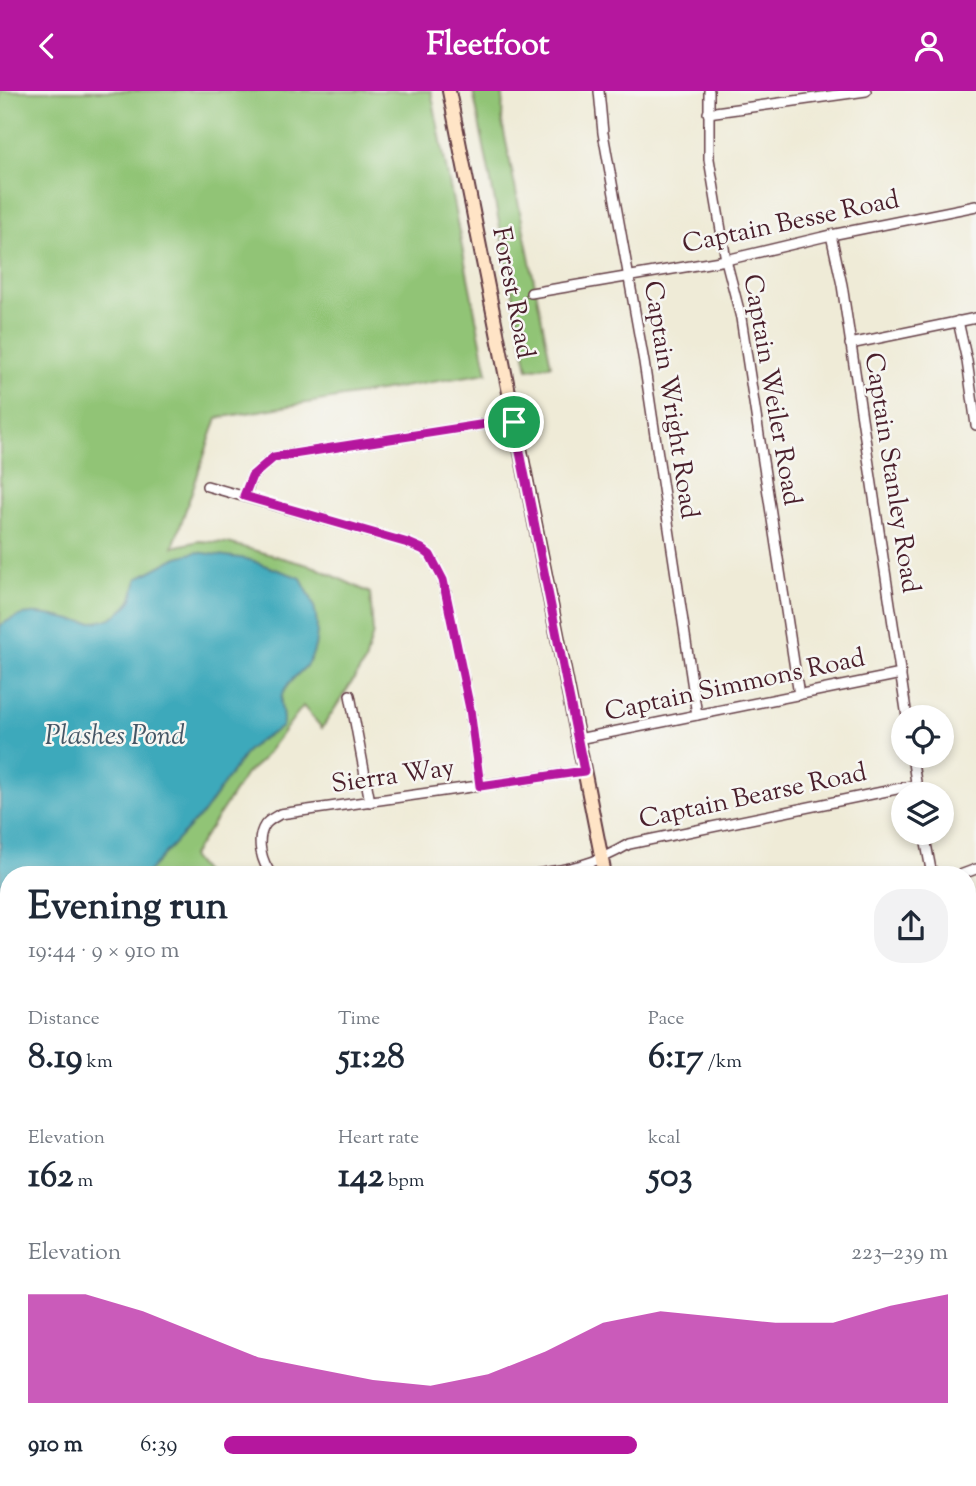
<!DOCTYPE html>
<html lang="en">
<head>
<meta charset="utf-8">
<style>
	:root { --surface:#fff; --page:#f2f2f3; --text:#1f2937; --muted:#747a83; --accent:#b5179e }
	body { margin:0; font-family:"Sorts Mill Goudy",serif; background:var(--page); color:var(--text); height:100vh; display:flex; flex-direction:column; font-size:26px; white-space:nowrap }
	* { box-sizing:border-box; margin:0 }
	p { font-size:23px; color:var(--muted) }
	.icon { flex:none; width:38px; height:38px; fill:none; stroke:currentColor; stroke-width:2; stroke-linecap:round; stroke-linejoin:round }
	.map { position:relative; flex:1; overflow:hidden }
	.sheet { position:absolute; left:0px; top:775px; width:976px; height:621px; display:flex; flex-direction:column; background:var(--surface); border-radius:28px 28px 0 0; box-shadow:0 4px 10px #0003 }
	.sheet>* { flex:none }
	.controls { position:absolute; left:891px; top:614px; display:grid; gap:14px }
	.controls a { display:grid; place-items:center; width:63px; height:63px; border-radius:50%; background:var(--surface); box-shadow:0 4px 10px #0003; font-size:35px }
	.pin { position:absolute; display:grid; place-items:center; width:60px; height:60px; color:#fff; margin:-30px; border:4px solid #fff; border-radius:50%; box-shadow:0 2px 7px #0007 }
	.round { display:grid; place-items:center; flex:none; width:74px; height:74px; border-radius:28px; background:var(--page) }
	.headline { display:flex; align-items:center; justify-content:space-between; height:119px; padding:0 28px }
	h1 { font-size:38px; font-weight:700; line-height:52px }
	.figures { display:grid; grid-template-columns:repeat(3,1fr); gap:10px; height:119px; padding:7px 28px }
	.figures div { display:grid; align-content:center }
	.figures b { font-size:35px; font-weight:700 }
	.figures small { font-size:19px; font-weight:400 }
	.figures p { font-size:19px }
	.chart { height:196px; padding:14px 28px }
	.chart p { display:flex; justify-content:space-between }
	.chart svg { width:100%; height:126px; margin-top:7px; fill:var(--accent); opacity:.7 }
	ul { padding:0 28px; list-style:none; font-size:23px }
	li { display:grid; grid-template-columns:112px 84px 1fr; align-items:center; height:52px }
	li i { height:18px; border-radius:9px; background:var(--accent) }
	header { display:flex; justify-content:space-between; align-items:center; height:91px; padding:0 28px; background:var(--accent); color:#fff; font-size:32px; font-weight:700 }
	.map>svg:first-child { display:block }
	.green { fill:#91c476; stroke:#6e7250; stroke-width:2 }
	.water { fill:#3ca9bb; stroke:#436473; stroke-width:2 }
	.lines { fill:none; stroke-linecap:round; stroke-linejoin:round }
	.street-casing { stroke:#633e45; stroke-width:12 }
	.secondary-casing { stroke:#633e45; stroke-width:16 }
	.street { stroke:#fff; stroke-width:9 }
	.secondary { stroke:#ffe4c6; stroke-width:12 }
	.route-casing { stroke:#fff; stroke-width:14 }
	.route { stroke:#b5179e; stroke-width:9 }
	.labels { text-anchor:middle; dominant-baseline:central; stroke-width:5; stroke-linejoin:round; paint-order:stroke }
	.street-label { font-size:26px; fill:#4a1f2b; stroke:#f6f6f2 }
	.water-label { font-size:28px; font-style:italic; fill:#445665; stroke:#f6f6f2 }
</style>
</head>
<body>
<header><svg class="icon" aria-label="back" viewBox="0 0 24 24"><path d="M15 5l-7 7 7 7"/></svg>Fleetfoot<svg class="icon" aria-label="person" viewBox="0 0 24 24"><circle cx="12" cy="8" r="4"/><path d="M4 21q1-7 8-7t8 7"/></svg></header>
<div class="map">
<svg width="976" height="1395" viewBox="0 0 976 1395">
	<rect width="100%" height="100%" fill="#f6f6f2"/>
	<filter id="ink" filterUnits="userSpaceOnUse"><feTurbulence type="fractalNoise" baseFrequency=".0143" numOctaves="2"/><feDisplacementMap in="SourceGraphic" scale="14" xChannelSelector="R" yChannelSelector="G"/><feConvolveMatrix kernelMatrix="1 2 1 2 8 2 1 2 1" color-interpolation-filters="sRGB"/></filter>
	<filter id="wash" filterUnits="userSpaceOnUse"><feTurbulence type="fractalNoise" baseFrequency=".00686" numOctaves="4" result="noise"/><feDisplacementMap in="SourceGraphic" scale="28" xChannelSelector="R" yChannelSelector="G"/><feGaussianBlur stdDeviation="1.57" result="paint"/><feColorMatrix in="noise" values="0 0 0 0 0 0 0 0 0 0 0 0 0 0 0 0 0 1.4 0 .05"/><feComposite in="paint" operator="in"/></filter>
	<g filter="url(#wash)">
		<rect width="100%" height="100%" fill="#efebd7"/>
		<g class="green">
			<path d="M0,0H431L487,282L217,327L173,456L199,450L228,452L315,476L370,502L373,542L365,571L322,637L303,615L261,670L246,683L191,766L206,784H9V1388H162L166,1395H0Z"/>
			<path d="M473,0H503L502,31L551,274L528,278Z"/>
		</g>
		<g class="water">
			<path d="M197,461L247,468L301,487C304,496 310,503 313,512C319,531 319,559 306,575C298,584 286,592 282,604C278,616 286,625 282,636L259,650L247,660L201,725L195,730L145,784H9V858L0,859V535C39,503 79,547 116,524C122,520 129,514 132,508C134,501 135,494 138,487L177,466Z"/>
			<path d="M9,960V1030L0,1034V962Z"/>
		</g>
	</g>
	<g filter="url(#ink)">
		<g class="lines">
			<defs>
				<g id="street">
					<path d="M599,0L603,42L644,271L697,624"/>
					<path d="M709,0V68L726,169L741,227L799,604"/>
					<path d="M708,22L866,0"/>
					<path d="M831,144L842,194L907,626"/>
					<path d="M531,202L726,169L831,144L976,115"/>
					<path d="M958,230L967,270L976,334"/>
					<path d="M850,253L976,227"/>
					<path d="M207,395L408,452L422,458L430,464L443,489L470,618L480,695"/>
					<path d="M245,405L252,385L274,366L499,331H514"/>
					<path d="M350,604L370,711"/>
					<path d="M578,648L901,583"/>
					<path d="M912,665L918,704"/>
					<path d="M924,742L932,784"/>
					<path d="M272,784C262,772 255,749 265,734C268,729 275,726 280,723L584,680"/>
					<path d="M529,784C570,778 592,775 629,753L916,694"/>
					<path d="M960,784L976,778"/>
					<path d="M968,919L976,913"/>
					<path d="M968,1026L976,1024"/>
					<path d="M968,1123L976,1122"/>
					<path d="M968,1233H976"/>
					<path d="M968,1347L976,1345"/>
					<path d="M222,1388L226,1395"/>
					<path d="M333,1388L337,1395"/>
					<path d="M621,1388L623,1395"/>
					<path d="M343,1395L345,1388"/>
					<path d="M440,1395V1388"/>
					<path d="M533,1395L603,1388"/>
				</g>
				<g id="secondary">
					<path d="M449,0L605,784"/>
					<path d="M739,1388L743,1395"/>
				</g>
			</defs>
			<use href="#street" class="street-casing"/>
			<use href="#secondary" class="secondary-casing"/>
			<use href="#street" class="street"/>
			<use href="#secondary" class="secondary"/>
		</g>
	</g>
	<g class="lines" filter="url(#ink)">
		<defs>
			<path id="route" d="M499,331H514L584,680L480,695L470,618L443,489L430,464L422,458L408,452L244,405L252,385L274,366Z"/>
		</defs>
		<use href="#route" class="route-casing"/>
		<use href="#route" class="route"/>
	</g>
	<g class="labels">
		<g class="street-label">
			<text transform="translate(791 132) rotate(-12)">Captain Besse Road</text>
			<text transform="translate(512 202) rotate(79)">Forest Road</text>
			<text transform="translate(771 299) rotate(80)">Captain Weiler Road</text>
			<text transform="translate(670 309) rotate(81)">Captain Wright Road</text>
			<text transform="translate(891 382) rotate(81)">Captain Stanley Road</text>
			<text transform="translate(735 595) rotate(-12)">Captain Simmons Road</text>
			<text transform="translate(393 686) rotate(-8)">Sierra Way</text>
			<text transform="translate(753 706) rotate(-12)">Captain Bearse Road</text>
		</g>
		<g class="water-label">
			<text x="115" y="646">Plashes Pond</text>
		</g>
	</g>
</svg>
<div class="controls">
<a><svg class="icon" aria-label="locate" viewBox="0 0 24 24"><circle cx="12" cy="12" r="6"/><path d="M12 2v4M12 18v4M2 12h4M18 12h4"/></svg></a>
<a><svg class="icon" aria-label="layers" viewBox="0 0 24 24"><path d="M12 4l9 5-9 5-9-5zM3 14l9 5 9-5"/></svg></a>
</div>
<div class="pin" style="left:514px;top:331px;background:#1e9e55"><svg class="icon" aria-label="arrive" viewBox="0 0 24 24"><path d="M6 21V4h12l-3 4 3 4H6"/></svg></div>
<section class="sheet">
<div class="headline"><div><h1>Evening run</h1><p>19:44 · 9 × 910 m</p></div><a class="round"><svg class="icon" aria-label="share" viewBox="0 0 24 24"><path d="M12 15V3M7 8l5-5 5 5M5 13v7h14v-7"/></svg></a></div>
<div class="figures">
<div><p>Distance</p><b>8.19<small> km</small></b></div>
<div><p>Time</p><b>51:28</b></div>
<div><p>Pace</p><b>6:17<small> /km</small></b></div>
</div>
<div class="figures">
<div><p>Elevation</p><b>162<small> m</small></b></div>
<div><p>Heart rate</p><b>142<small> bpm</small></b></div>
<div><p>kcal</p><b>503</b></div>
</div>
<div class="chart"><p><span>Elevation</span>223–239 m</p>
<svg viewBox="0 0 160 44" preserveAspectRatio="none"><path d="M0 44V6L10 6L20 12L30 20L40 28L50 32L60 36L70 38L80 34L90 26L100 16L110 12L120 14L130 16L140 16L150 10L160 6V44z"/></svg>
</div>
<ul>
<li><b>910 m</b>6:39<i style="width:57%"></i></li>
</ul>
</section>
</div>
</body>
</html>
